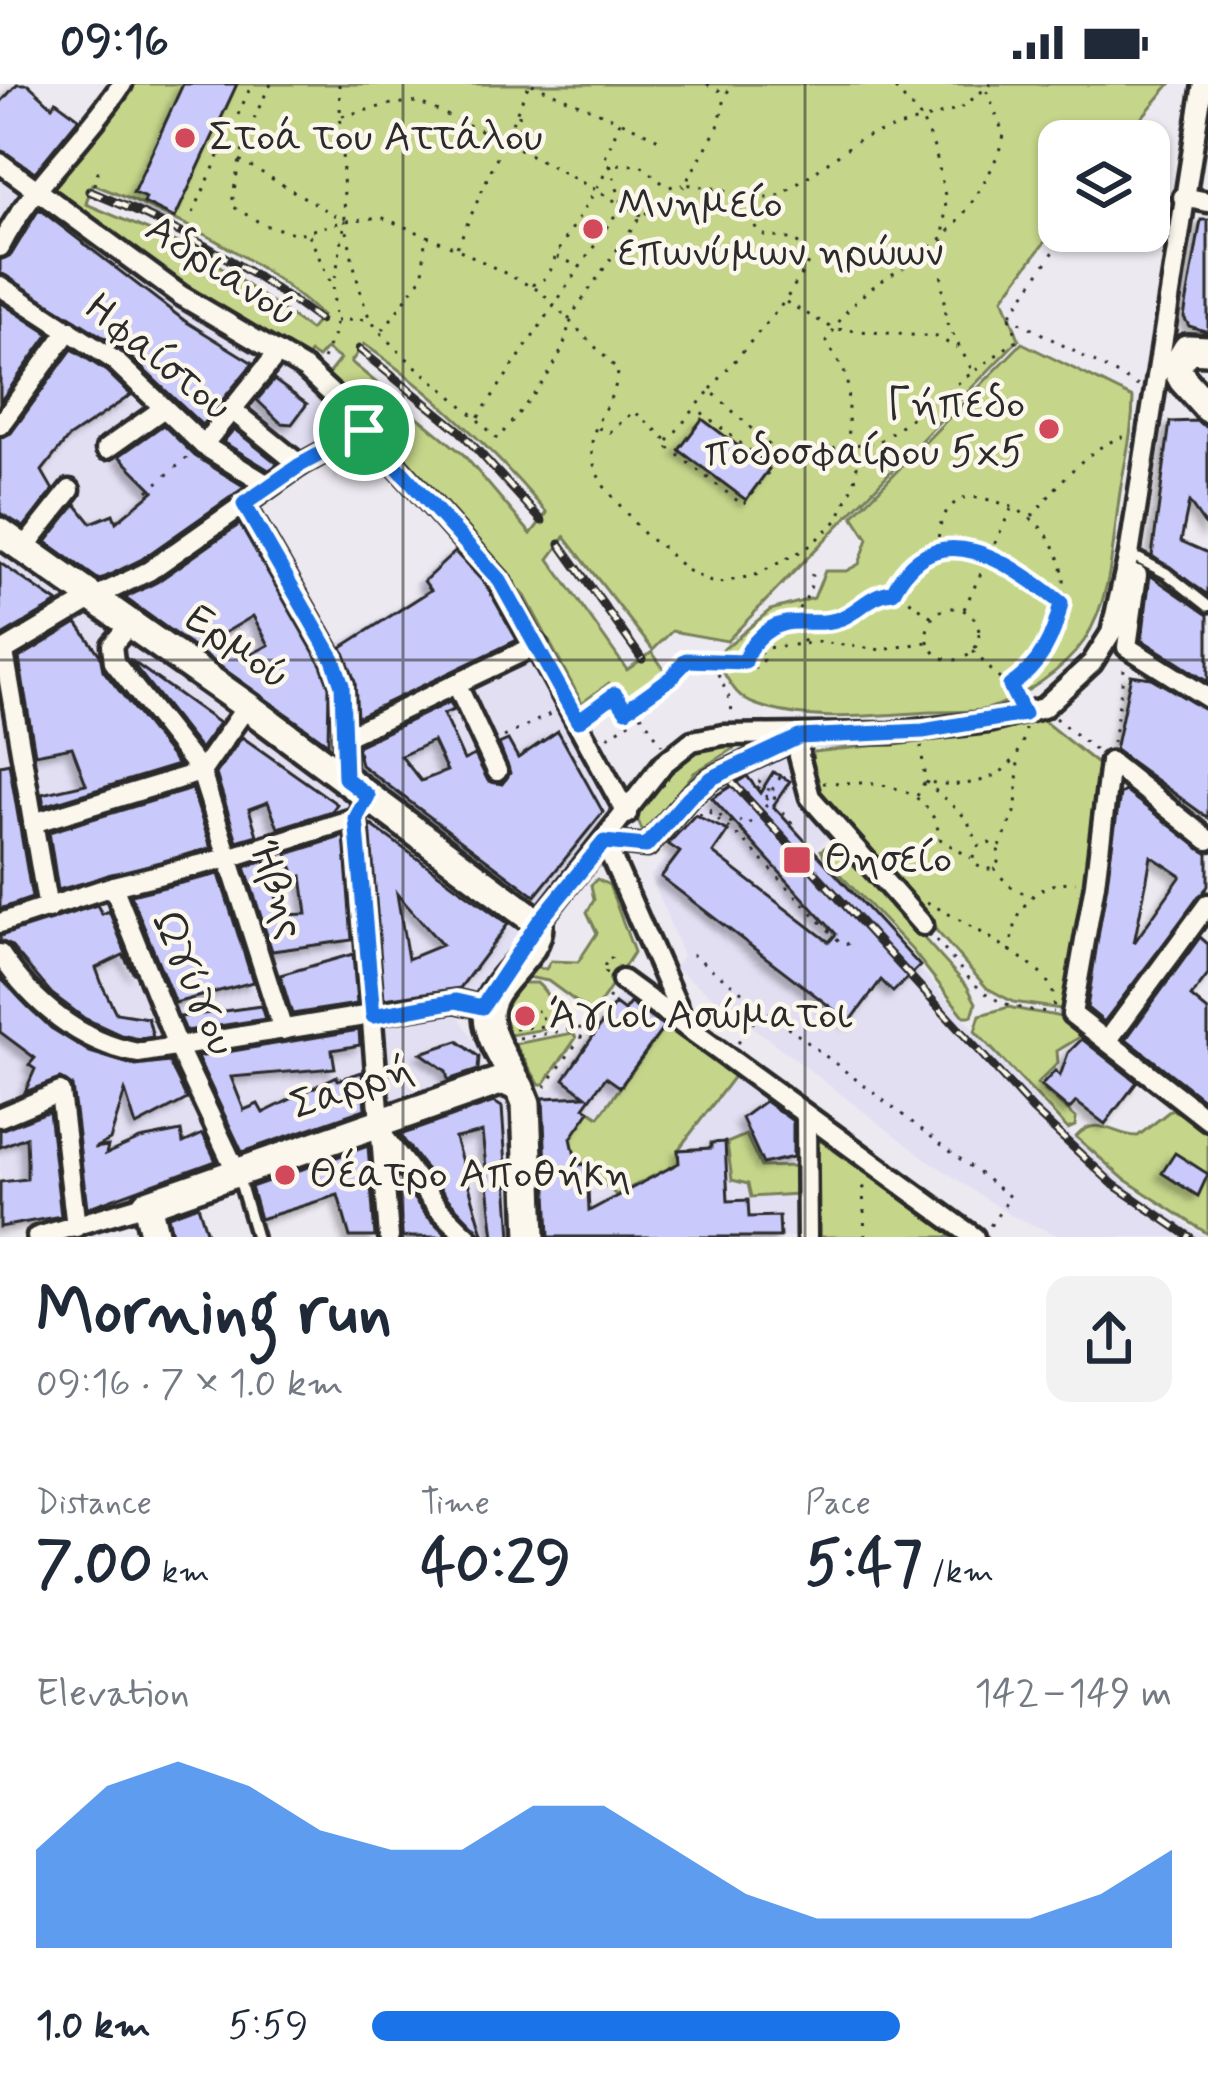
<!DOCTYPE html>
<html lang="en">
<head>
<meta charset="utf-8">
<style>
	:root { --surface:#fff; --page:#f2f2f3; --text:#1f2937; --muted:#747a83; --accent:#1a73e8 }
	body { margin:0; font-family:Mynerve,sans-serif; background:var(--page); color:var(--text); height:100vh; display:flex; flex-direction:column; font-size:45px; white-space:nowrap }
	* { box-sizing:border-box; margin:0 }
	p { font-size:39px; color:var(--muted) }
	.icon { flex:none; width:66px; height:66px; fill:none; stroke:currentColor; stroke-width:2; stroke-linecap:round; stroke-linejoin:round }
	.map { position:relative; height:1153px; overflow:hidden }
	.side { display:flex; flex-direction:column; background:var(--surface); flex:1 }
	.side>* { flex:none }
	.buttons { position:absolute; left:1038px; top:36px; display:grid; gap:24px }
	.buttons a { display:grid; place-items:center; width:132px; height:132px; border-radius:24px; background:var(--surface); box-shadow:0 3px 9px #0004; font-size:60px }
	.pin { position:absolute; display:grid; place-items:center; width:102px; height:102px; color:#fff; margin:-51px; border:6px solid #fff; border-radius:50%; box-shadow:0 3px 12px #0007 }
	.round { display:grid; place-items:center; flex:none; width:126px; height:126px; border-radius:24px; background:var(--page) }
	.summary { display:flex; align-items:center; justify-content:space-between; height:204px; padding:0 36px }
	h1 { font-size:66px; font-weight:700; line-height:90px }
	.metrics { display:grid; grid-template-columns:repeat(3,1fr); gap:18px; height:204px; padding:12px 36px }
	.metrics div { display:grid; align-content:center }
	.metrics b { font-size:60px; font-weight:700 }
	.metrics small { font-size:33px; font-weight:400 }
	.metrics p { font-size:33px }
	.chart { height:336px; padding:24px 36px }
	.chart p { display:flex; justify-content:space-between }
	.chart svg { width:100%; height:216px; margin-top:12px; fill:var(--accent); opacity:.7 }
	ul { padding:0 36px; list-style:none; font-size:39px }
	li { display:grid; grid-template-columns:192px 144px 1fr; align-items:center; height:90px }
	li i { height:30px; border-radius:15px; background:var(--accent) }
	.status { display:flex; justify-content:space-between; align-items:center; height:84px; padding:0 60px; background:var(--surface); direction:ltr }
	.status svg { height:33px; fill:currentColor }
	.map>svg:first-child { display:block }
	.built { fill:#e2dff3 }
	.green { fill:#c5d68a; stroke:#78805a; stroke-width:3; fill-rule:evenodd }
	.building { fill:#c9c9fb; stroke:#2b2b2b; stroke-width:3; fill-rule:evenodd; filter:url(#shadow) }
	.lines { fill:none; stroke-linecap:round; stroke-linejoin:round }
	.lane-casing { stroke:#2b2b2b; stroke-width:18 }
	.street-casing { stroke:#2b2b2b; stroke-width:27 }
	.secondary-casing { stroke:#2b2b2b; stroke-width:36 }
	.path { stroke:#2b2b2b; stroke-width:3; stroke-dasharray:3 9; stroke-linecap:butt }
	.lane { stroke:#fbf7ec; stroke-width:9 }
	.street { stroke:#fbf7ec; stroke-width:18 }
	.secondary { stroke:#fbf7ec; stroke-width:27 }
	.rail-casing { stroke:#2b2b2b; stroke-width:9 }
	.rail { stroke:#fbf7ec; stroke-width:4.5; stroke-dasharray:14; stroke-linecap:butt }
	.path-bridge { stroke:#2b2b2b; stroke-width:3; stroke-dasharray:3 9; stroke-linecap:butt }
	.route-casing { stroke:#fff; stroke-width:24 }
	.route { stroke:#1a73e8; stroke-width:15 }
	.grid { fill:none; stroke:#2b2b2b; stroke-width:3; stroke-opacity:0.55 }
	.poi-dot { fill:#d1495b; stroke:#fbf7ec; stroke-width:4.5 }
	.labels { text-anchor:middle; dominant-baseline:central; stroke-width:9; stroke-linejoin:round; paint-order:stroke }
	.poi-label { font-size:42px; fill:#2b2b2b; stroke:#fbf7ec; text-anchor:start }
	.street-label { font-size:42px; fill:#2b2b2b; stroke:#fbf7ec }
</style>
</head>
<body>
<div class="status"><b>09:16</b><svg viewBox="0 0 49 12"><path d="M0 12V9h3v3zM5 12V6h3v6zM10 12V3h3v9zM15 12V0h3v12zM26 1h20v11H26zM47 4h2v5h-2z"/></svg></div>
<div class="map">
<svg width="1208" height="1153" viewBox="0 0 1208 1153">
	<defs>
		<filter id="shadow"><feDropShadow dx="-5.5" dy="5.5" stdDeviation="3" flood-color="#0004"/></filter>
	</defs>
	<rect width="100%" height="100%" fill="#ece9f0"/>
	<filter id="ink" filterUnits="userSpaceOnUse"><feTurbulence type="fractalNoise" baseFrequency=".00833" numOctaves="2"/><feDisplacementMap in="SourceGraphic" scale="24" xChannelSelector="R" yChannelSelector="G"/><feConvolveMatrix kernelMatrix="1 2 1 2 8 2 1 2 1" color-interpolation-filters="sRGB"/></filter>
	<g filter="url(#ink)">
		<g class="built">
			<path d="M0,70L303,285L372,355L361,373L336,396L327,378L256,426L336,597L340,671L0,441Z"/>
			<path d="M0,455L360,714L334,563L421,510L415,499L458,462L490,493L619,728L479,906L453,922L483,972L482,992L392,1027L385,929L377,930L388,1031L217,1092L59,1138L0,1145Z"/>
			<path d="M786,675L796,680L799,716L830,752L815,767L1055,1037L1140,1112L1206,1153H1062L1010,1131L925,1074L675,884L683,872L651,792L673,764L668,760L702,721L745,690Z"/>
			<path d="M624,903L800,1035L806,1153H541L535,1009L553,1004Z"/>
			<path d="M498,1006L513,1015L521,1153H472L392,1053V1046Z"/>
		</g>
		<g class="green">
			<path d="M131,0H1170L1122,57H1059V139L1003,214L1019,255L727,557L672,547L653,566L565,453L549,475L627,586L652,568L665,587L624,617L609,599L582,619L525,512L322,298L340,275L326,265L318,274L310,269L304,281L197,219L56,109L54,98L101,43ZM92,100C175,132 256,171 322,232L310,246L200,168L86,120ZM364,260C433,308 493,365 547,429L531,450L463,370L351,278Z"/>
			<path d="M1022,259L1133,314C1133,343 1127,368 1122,396C1112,450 1115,509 1084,557C1064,586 1021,615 987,625C970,629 949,627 931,628C875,631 811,640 757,621C733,613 728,593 715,575L719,569L770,526L814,514L825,487H846L859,480L868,455L853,432Z"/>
			<path d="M1041,635L1106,687L1068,926L1013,918L987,904L825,720C813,704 811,688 813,668L927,656Z"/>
			<path d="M724,660L738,662L694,689L650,745L642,746L636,732C664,693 674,669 724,660Z"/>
			<path d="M836,757L967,902L976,919L972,932H964L912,866L826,776L821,766Z"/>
			<path d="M597,795L609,801L634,868L593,930L548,897L527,893L534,884L546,885L551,877L578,878L597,849L587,828L594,816L591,801Z"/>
			<path d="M522,899H537C549,909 558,930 552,944L510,951L506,949L503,925Z"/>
			<path d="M1009,923C1042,932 1059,926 1088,948L1057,967L1058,979L1037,1000L1076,1034L1075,1042L1068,1045L975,947L980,931Z"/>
			<path d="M667,939L735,991L678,1066L679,1079L616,1111L572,1069L571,1053L590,1027L599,1033Z"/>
			<path d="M573,949L576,954L544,1000H539L515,960Z"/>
			<path d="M1171,1026L1196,1034L1208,1046V1150L1124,1095L1076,1053C1097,1029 1115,1053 1138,1052Z"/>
			<path d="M746,1051L761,1083L795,1082L797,1110L751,1113L748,1100L732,1096L727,1059Z"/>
			<path d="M821,1057L954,1153H813L814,1061Z"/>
		</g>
		<g class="building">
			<path d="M17,0H28L52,22L56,17L79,34L35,88L0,66V19Z"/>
			<path d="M183,0H237L175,134L144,119L146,114L133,109Z"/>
			<path d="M39,125L185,237L253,279L202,341L122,265L0,189V176L11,171Z"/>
			<path d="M1201,136H1208V248L1189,242L1184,233Z"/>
			<path d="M0,218L49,250L0,318Z"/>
			<path d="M72,265L106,287L131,311L68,354L42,387L53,406L24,443L0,429V354L11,349Z"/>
			<path d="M274,296L307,320L292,340L281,339L257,316Z"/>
			<path d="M702,335L769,385L746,416L679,366Z"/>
			<path d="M1196,337L1208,344V445L1189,418L1181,457L1208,469V511L1152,472L1170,338Z"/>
			<path d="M163,341L195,372L245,403L142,475L99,496L46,458L76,420L91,439L113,430L116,438L154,407L119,372Z"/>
			<path d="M234,345L278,380L269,386L223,358Z"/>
			<path d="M240,440L321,581L329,603L328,660L125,514L157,498ZM253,532L269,561L244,574L216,554Z"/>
			<path d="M455,468L486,501L517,556L357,633L355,597L342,563L431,506L424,497Z"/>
			<path d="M0,479L58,519L0,553Z"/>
			<path d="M1150,491L1208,531V598L1142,556Z"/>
			<path d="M77,539L100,571L103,586L178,681L44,722L42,710L86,700L72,663L35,670L19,574Z"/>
			<path d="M129,575L219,639L200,665Z"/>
			<path d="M1131,591L1151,594L1208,627V734L1115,666Z"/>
			<path d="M450,618L454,626L443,630L464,676L475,671L488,697L502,700L510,689L499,660L508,656L518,674L558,647L603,728L535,812L361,681L357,662ZM433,657L447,687L421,697L401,672Z"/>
			<path d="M242,653L337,720L332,727L278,744L268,718L249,725L257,751L237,757L216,690Z"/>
			<path d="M9,679L32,814L0,825V681Z"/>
			<path d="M773,688L790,697L773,722L920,882L893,908L881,896L850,938L661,793L680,768L668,760L695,731L728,747L713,769L829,858L836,850L712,714L747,692L760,709Z"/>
			<path d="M192,705L211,764L58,806L49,748Z"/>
			<path d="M1125,707L1208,770V802L1104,938L1087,924L1120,710ZM1151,772L1181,792L1134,859L1147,795Z"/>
			<path d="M370,740L508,840L460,904L384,915ZM397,810L442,861L408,875Z"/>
			<path d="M344,752L352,856L272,867L245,783L265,777L282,831L307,830L302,792L296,794L287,770Z"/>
			<path d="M219,790L253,898L175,919L131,811Z"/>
			<path d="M97,821L102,830L109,827L134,890L123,871L96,884L103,903L116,929L148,934L153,953L139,955L121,951L84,934L52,910L10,861L0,857V852Z"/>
			<path d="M1200,853L1208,860V891L1191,913L1208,927V1019L1126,955Z"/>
			<path d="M353,870L357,920L292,930L280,891Z"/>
			<path d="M0,894L51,944L90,968L136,982L169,978L187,1015L136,1042L125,1007L110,1056L94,1064L108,1062L106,1070L140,1055L181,1047L183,1059L203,1050L216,1077L87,1124L72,1002L60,995L25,1008L35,985L29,981L35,974L0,948Z"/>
			<path d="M630,919L664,943L620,1003L606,993L584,1023L590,1027L571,1054L577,1081L587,1080L589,1127L679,1079L678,1066L711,1064V1059L725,1058L728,1117L748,1116L749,1133L779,1132L780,1153H549L543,1014L586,1012L564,995L615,920L624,927Z"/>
			<path d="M261,922L265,935L186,947L180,933Z"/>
			<path d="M359,946L360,961L332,966L335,984L231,993L244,1026L258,1020L263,1029L337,992L338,996L362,988L365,1025L242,1068L197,973Z"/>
			<path d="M1082,955L1137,998L1105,1040L1076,1018L1069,1026L1041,1002L1055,987L1060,992L1068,969Z"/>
			<path d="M458,957L479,973L478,986L448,996L446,987L421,969Z"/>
			<path d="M765,1017L793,1037V1073L763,1080L742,1034Z"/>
			<path d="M494,1018L502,1023L511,1153H494L482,1048L455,1054L484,1153L448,1115L400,1051Z"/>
			<path d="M49,1027L61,1132L0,1143V1098L27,1095V1078L26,1053L0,1063V1046Z"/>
			<path d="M368,1062L375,1153H350L338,1111L260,1135L251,1103Z"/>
			<path d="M1175,1069L1208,1090L1198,1112L1162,1089Z"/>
			<path d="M407,1106L427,1132L449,1153H402L399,1109Z"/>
			<path d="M198,1121L208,1153H173L168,1132Z"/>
		</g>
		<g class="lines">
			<defs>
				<g id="lane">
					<path d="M1139,475L1166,489L1208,522"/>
					<path d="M239,1095L256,1153"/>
				</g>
				<g id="street">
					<path d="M0,79L180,211L305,285L334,312L500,497L627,730"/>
					<path d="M1183,113L1208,118"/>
					<path d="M0,163C31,101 84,58 122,0"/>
					<path d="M0,202L114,276L203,361L269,402"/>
					<path d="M232,326L300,381"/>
					<path d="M0,341L69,246"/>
					<path d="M203,361L278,269"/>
					<path d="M106,365L164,324"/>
					<path d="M244,420L333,575L342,601L345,694"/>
					<path d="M24,464L70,406"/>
					<path d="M1137,491L1127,563L1208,614"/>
					<path d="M130,540L112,561L114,578L201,688L283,946"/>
					<path d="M4,568L48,825"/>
					<path d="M0,569L93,514L149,487L300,381L364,346"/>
					<path d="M457,601L497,687"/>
					<path d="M345,653L537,561"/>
					<path d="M1110,678L1095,800L1072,930L1208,1036"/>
					<path d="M1110,678L1208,756"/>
					<path d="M368,712L356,734L389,1153"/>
					<path d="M33,739L201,688L247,622"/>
					<path d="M605,758L647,762L689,713L712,694L799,653V672L810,713L923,841"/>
					<path d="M605,758L685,940"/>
					<path d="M113,802L178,964L237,1089"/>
					<path d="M0,839L113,802L228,774L356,734"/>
					<path d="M538,839L663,680L692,657L723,651L891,649L988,638L1043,624L1092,579L1111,549L1129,471L1203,0"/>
					<path d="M0,870C33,919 79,958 138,969L456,917L482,923L488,930"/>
					<path d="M622,896L974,1153"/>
					<path d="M1108,956L1208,820"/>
					<path d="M0,1033L60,1008L76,1143"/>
					<path d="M806,1033L807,1153"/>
					<path d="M384,1053L438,1124L468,1153"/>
					<path d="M37,1153L147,1120"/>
				</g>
				<g id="secondary">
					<path d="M1208,266L1187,265L1176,283L1183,296L1208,324"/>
					<path d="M0,448L247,622L538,839"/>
					<path d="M520,1004C509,983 489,956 488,932C487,896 540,874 538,839"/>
					<path d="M155,1153L147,1120L503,996L520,1004L526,1019L531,1153"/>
				</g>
			</defs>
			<use href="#lane" class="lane-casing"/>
			<use href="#street" class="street-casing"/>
			<use href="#secondary" class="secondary-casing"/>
			<g class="path">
				<path d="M271,0C249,40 237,77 232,122L264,141L298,150L345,137L381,133L456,164L540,207L618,286C617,327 571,345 603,401L647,454L659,460L686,486L715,500L756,491L807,464L837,437L855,398L857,382L849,361L847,293L827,258C860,194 897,197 942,154C970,127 994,88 1004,51L984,0"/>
				<path d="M339,0L345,135"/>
				<path d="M707,0L724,9"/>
				<path d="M519,30V51L534,69"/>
				<path d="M342,32L392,20L418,18L504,57L529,0"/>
				<path d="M622,38L659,55"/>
				<path d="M1131,57L1176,47"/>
				<path d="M240,76L345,137C349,158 361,222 372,238C402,277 443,301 477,335L622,121L596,106L610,80L605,74L620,37L532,0"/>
				<path d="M94,101L98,84"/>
				<path d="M742,119L782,111L861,54L922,36L891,0"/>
				<path d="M193,129L252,0"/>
				<path d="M641,131L622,121L610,80L641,81L667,103L683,101"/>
				<path d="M309,151L332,202"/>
				<path d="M457,163L504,57L596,106L555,172L581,183"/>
				<path d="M532,201L548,193L555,174"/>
				<path d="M786,218L834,245L937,253L957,264"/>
				<path d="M1011,230L1068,147"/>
				<path d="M1009,232L1140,303"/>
				<path d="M336,237L367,235"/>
				<path d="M383,246L423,192L425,155"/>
				<path d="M323,275L336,246L333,206L344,144"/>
				<path d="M976,286L1018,255L1010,234"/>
				<path d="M711,305L785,217L808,179L796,156L766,152L758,147L740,120L725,106L685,100L718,43L726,10L733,0"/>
				<path d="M478,336L498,355C524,320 567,280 569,235L641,131L673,118L684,102"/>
				<path d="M598,344L610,348L634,327L668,357L669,364L743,421L772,384L696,324"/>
				<path d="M668,357L710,306L782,373L880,357L973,288L946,238L941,187L946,116L935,66L922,36L960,25L991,0"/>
				<path d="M148,407L188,373"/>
				<path d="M1032,432C1060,400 1086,362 1129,351"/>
				<path d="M939,465C936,443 944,420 967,413C1082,419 1094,547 1010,602"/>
				<path d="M893,508C933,426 1009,476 1060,518"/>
				<circle cx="953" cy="550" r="26"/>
				<path d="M964,525L1011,425"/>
				<path d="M792,535L810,508L812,490"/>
				<path d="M804,558L795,547L799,537L841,534L882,509L904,513L932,533"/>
				<path d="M757,565L820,558L882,566L927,558"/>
				<circle cx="754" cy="575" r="9"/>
				<path d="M973,567L1017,613"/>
				<path d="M747,568L774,542L797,536"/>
				<path d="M713,579L731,618L732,631"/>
				<path d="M634,620L662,661"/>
				<path d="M592,626L615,610L625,624"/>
				<path d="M1055,634L1095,666"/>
				<path d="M504,653L554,628"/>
				<path d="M608,653L633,636L626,626L672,593L686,576L745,578"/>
				<path d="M1113,659L1124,585"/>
				<path d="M921,662L925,697L966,734L979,761L973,770L975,780L984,786L994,784L1000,775L998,765L989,759L979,761"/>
				<path d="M823,699C872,698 931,696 940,755L971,774"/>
				<path d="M917,712L925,697C968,707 1020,696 1025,645"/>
				<path d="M765,723L776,712L759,697L754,699C766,713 780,726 792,739L785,745"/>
				<path d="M709,725L735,741L741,737"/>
				<path d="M759,726L785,686"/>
				<path d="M699,731L707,726L746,759L841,859L846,861L851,857"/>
				<path d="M1000,763L1016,726L1018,675"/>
				<path d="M994,784L1008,801L1027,811"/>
				<path d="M927,818C954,833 1034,875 1049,900C1055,909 1054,918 1053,928"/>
				<path d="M936,856C977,904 987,925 1054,928"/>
				<path d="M1010,868C1015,827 1030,797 1076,798"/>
				<path d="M692,870L1010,1113L990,1142"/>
				<path d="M610,873L621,886L617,893L601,887Z"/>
				<path d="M515,945L544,942L541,926L537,927"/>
				<path d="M519,954L587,943"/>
				<path d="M738,959L763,925"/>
				<path d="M545,1003L613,909"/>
				<path d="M865,1153L863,1105L869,1097"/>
			</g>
			<use href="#lane" class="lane"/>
			<use href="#street" class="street"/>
			<use href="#secondary" class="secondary"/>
			<defs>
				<g id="rail">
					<path d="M89,107C178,143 242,179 319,236"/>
					<path d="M359,265L460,347L542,437"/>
					<path d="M560,460L642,575"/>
					<path d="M732,698L1033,1026L1114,1101L1190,1153"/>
				</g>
			</defs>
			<use href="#rail" class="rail-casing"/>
			<use href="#rail" class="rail"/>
			<path class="path-bridge" d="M743,750L759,726"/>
		</g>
	</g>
	<g class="lines" filter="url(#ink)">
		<defs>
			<path id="route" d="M364,346L500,497L578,637L615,610L626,626L672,593L686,576L745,578C747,567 751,562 759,554C786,526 812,546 842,534C861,526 871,509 893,508C934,426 1011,478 1061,519C1054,554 1040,582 1010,602L1024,630L923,647L799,653L712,694L689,713L646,762L604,758L538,839L482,923L456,917L373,932L356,734L368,712L345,694L342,601L333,575L244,420L300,381Z"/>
		</defs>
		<use href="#route" class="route-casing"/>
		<use href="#route" class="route"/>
	</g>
	<path class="grid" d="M403,0V1153M805,0V1153M0,576H1208"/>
	<g class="poi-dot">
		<circle cx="185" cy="54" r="12"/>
		<circle cx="593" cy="145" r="12"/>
		<circle cx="1049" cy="345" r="12"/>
		<rect x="782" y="761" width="30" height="30" rx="6"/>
		<circle cx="525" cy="932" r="12"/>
		<circle cx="285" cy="1091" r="12"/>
	</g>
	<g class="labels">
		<g class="poi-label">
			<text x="209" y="54">Στοά του Αττάλου</text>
			<text x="617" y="121">Μνημείο<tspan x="617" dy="48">επωνύμων ηρώων</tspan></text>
			<text x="1025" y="321" text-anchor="end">Γήπεδο<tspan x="1025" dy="48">ποδοσφαίρου 5x5</tspan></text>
			<text x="824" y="776">Θησείο</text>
			<text x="549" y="932">Άγιοι Ασώματοι</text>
			<text x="309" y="1091">Θέατρο Αποθήκη</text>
		</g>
		<g class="street-label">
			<text transform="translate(221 188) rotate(33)">Αδριανού</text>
			<text transform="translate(157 274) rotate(39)">Ηφαίστου</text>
			<text transform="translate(237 564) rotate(35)">Ερμού</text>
			<text transform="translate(276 806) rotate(72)">Ήβης</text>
			<text transform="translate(193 899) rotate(67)">Ωγύγου</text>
			<text transform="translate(352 1004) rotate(-19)">Σαρρή</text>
		</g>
	</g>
</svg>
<div class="buttons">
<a><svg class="icon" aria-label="layers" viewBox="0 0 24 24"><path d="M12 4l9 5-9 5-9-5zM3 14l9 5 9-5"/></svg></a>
</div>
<div class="pin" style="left:364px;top:346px;background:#1e9e55"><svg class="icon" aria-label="arrive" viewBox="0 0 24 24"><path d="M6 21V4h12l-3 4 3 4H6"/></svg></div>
</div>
<section class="side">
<div class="summary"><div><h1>Morning run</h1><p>09:16 · 7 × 1.0 km</p></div><a class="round"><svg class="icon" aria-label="share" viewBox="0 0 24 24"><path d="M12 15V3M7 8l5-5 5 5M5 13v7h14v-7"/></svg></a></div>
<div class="metrics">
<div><p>Distance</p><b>7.00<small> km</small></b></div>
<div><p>Time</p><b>40:29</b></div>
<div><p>Pace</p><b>5:47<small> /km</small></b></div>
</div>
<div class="chart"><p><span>Elevation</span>142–149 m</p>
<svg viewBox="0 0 160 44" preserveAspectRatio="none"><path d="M0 44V24L10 11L20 6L30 11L40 20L50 24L60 24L70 15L80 15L90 24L100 33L110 38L120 38L130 38L140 38L150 33L160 24V44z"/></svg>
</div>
<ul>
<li><b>1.0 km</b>5:59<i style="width:66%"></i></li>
</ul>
</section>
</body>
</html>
